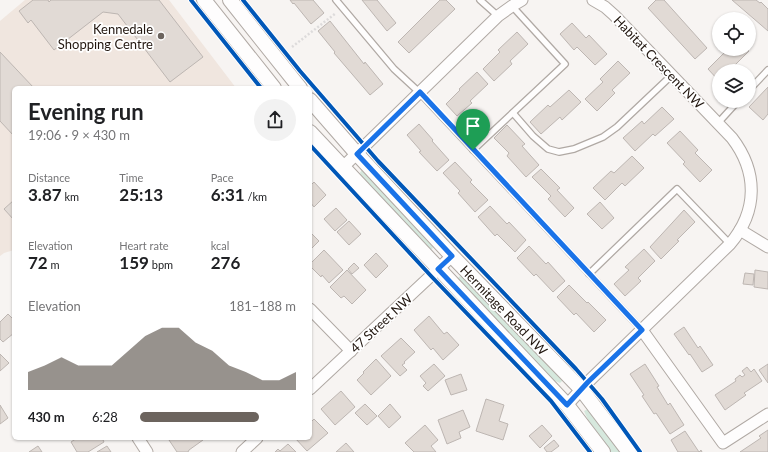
<!DOCTYPE html>
<html lang="en">
<head>
<meta charset="utf-8">
<style>
	:root { --surface:#fff; --page:#f2f2f2; --text:#202124; --muted:#757577; --accent:#6c645e }
	body { margin:0; font-family:Lato,sans-serif; background:var(--page); color:var(--text); height:100vh; display:flex; flex-direction:column; font-size:15px; white-space:nowrap }
	* { box-sizing:border-box; margin:0 }
	p { font-size:13px; color:var(--muted) }
	.icon { flex:none; width:22px; height:22px; fill:none; stroke:currentColor; stroke-width:2; stroke-linecap:round; stroke-linejoin:round }
	.map { position:relative; flex:1; overflow:hidden }
	.drawer { position:absolute; left:12px; top:86px; width:300px; height:354px; display:flex; flex-direction:column; background:var(--surface); border-radius:6px; box-shadow:0 1px 3px #0004 }
	.drawer>* { flex:none }
	.fabs { position:absolute; left:712px; top:12px; display:grid; gap:8px }
	.fabs a { display:grid; place-items:center; width:44px; height:44px; border-radius:50%; background:var(--surface); box-shadow:0 1px 3px #0004; font-size:20px }
	.pin { position:absolute; display:grid; place-items:center; width:34px; height:34px; color:#fff; margin:-41px -17px; border-radius:50% 50% 50% 0; rotate:-45deg; box-shadow:0 0 4px #0007 }
	.pin .icon { rotate:45deg }
	.round { display:grid; place-items:center; flex:none; width:42px; height:42px; border-radius:21px; background:var(--page) }
	.head { display:flex; align-items:center; justify-content:space-between; height:68px; padding:0 16px }
	h1 { font-size:22px; font-weight:700; line-height:30px }
	.figures { display:grid; grid-template-columns:repeat(3,1fr); gap:6px; height:68px; padding:4px 16px }
	.figures div { display:grid; align-content:center }
	.figures b { font-size:17px; font-weight:700 }
	.figures small { font-size:11px; font-weight:400 }
	.figures p { font-size:11px }
	.chart { height:112px; padding:8px 16px }
	.chart p { display:flex; justify-content:space-between }
	.chart svg { width:100%; height:72px; margin-top:4px; fill:var(--accent); opacity:.7 }
	ul { padding:0 16px; list-style:none; font-size:13px }
	li { display:grid; grid-template-columns:64px 48px 1fr; align-items:center; height:30px }
	li i { height:10px; border-radius:5px; background:var(--accent) }
	.map>svg:first-child { display:block }
	.built { fill:#f0e6df }
	.green { fill:#d6e8dd }
	.building { fill:#e1dad5; stroke:#bdb6b2 }
	.lines { fill:none; stroke-linecap:round; stroke-linejoin:round }
	.service-casing { stroke:#b0a9a4; stroke-width:8 }
	.minor-casing { stroke:#b0a9a4; stroke-width:13 }
	.tertiary-casing { stroke:#b0a9a4; stroke-width:16 }
	.path { stroke:#dddbdb; stroke-width:2.5; stroke-dasharray:2 2; stroke-linecap:butt }
	.service { stroke:#fefdfd; stroke-width:5.5 }
	.minor { stroke:#fefdfd; stroke-width:11 }
	.tertiary { stroke:#fefdfd; stroke-width:14 }
	.cycleway-casing { stroke:#fff; stroke-width:6 }
	.cycleway { stroke:#0057b8; stroke-width:4 }
	.route-casing { stroke:#fff; stroke-width:8 }
	.route { stroke:#1a73e8; stroke-width:5 }
	.poi-dot { fill:#6c645e; stroke:#fff; stroke-width:1.5 }
	.labels { text-anchor:middle; dominant-baseline:central; stroke-width:3.5; stroke-linejoin:round; paint-order:stroke }
	.poi-label { font-size:13px; fill:#21160f; stroke:#fff; text-anchor:end }
	.street-label { font-size:13px; fill:#21160f; stroke:#fff }
</style>
</head>
<body>
<div class="map">
<svg width="768" height="452" viewBox="0 0 768 452">
	<rect width="100%" height="100%" fill="#f7f4f2"/>
	<path class="built" d="M25,0H169L236,88H14V250L4,253L0,256V21Z"/>
	<g class="green">
		<path d="M362,169L428,239L433,248L429,251L363,180L360,173Z"/>
		<path d="M460,276L464,278L563,380L560,383L553,380L456,280Z"/>
		<path d="M588,409L620,452H611L588,420L584,411Z"/>
	</g>
	<g class="building">
		<path d="M33,0H48L49,2L51,0H159L203,57L170,82L118,14L103,12L54,50L31,20L28,23L19,11Z"/>
		<path d="M290,0H313L324,13L311,24L294,3L293,4Z"/>
		<path d="M362,0H377L396,23L387,31Z"/>
		<path d="M440,0H446L455,9L409,53L398,42Z"/>
		<path d="M656,0H664L707,48L695,59L648,8Z"/>
		<path d="M732,0H756L760,3L761,2L768,9V31Z"/>
		<path d="M330,21L364,64L365,62L383,84L370,95L334,53L335,52L318,31Z"/>
		<path d="M572,23L586,38L589,35L607,54L595,65L577,47L574,50L560,34Z"/>
		<path d="M517,32L528,44L510,61L512,64L494,81L483,69L500,52L498,50Z"/>
		<path d="M728,49H746L749,51L729,71H719V81L708,69Z"/>
		<path d="M0,52L34,88H14V136L0,121Z"/>
		<path d="M618,61L630,73L612,90L615,93L597,111L585,99L603,82L600,79Z"/>
		<path d="M477,72L488,84L470,101L472,103L457,116L446,104L460,90L459,89Z"/>
		<path d="M768,87V114L763,120L749,107Z"/>
		<path d="M569,90L581,102L562,120L560,117L541,134L530,122L548,105L550,107Z"/>
		<path d="M662,107L674,119L655,136L653,134L635,151L623,138L642,121L644,124Z"/>
		<path d="M419,124L433,140L432,141L449,160L437,171L419,152L421,151L407,135Z"/>
		<path d="M507,125L525,144L522,146L539,165L526,177L507,156L509,153L494,138Z"/>
		<path d="M680,131L698,150L695,153L712,170L700,182L683,164L685,162L667,143Z"/>
		<path d="M632,156L644,168L625,186L622,183L605,200L593,188L611,171L614,173Z"/>
		<path d="M455,162L472,180L470,182L488,200L475,212L458,193L460,191L443,173Z"/>
		<path d="M541,169L560,188L557,190L574,208L565,217L548,199L551,196L532,177Z"/>
		<path d="M314,182L326,195L314,207L310,202V186Z"/>
		<path d="M14,200V220L4,209Z"/>
		<path d="M600,202L614,218L602,229L587,214Z"/>
		<path d="M490,206L507,224L509,222L526,240L515,252L497,234L495,236L478,217Z"/>
		<path d="M336,208L347,220L335,231L324,219Z"/>
		<path d="M684,210L695,222L677,240L679,241L661,259L650,247Z"/>
		<path d="M349,221L361,234L349,245L337,232Z"/>
		<path d="M310,232L319,241L310,250Z"/>
		<path d="M529,246L546,264L548,262L565,281L553,292L536,274L534,276L517,258Z"/>
		<path d="M644,249L655,261L638,278L641,281L625,296L614,284L629,270L625,267Z"/>
		<path d="M324,250L343,270L329,283L322,275L321,277L310,266V264Z"/>
		<path d="M376,253L388,266L376,278L364,265Z"/>
		<path d="M354,263L359,268L352,274L348,269Z"/>
		<path d="M347,270L366,290L352,304L344,296L341,298L330,287Z"/>
		<path d="M755,270L768,272V289L754,287Z"/>
		<path d="M745,273L754,274L753,285L743,284Z"/>
		<path d="M569,285L587,303L588,302L606,320L594,332L576,313L574,315L557,297Z"/>
		<path d="M8,314L14,320V333L3,342L0,339V322Z"/>
		<path d="M429,316L444,334L447,332L459,345L443,360L433,348L431,350L414,330Z"/>
		<path d="M684,327L698,348L700,346L713,365L702,372L690,354L689,355L674,334Z"/>
		<path d="M401,338L415,352L404,362L405,363L402,365L407,370L400,376L381,356Z"/>
		<path d="M0,354L9,363L0,371Z"/>
		<path d="M376,359L391,376L371,395L357,380L364,373L363,372Z"/>
		<path d="M434,364L445,376L428,391L423,386L426,383L420,376Z"/>
		<path d="M645,364L659,386L657,387L668,405L670,403L684,425L670,434L656,413L654,414L642,396L644,395L630,374Z"/>
		<path d="M768,364V383L759,370Z"/>
		<path d="M747,367L751,372L754,369L762,381L744,393L746,395L725,410L715,395L736,381L735,379L740,375L742,377L745,375L742,371Z"/>
		<path d="M461,374L467,390L451,395L445,380Z"/>
		<path d="M341,391L355,407L335,425L321,409Z"/>
		<path d="M486,399L504,405L499,421L508,424L503,440L476,431Z"/>
		<path d="M365,404L377,416L367,425L355,413Z"/>
		<path d="M390,404L401,417L389,428L378,416Z"/>
		<path d="M0,405L8,418L0,424Z"/>
		<path d="M463,410L470,427L459,432L461,438L447,444L438,420Z"/>
		<path d="M314,419L328,433L307,451L295,438H310V423Z"/>
		<path d="M425,425L438,440L431,446L436,452H414L405,443Z"/>
		<path d="M542,425L552,436L540,448L529,436Z"/>
		<path d="M768,430V452H740L761,438L759,436Z"/>
		<path d="M685,431L699,452L701,450L702,452H678L671,440Z"/>
		<path d="M77,438H102L104,442L88,452H77L71,442Z"/>
		<path d="M172,438H202L203,440L189,450L188,452H177L169,440Z"/>
		<path d="M554,440L559,446L551,452H547L544,448Z"/>
		<path d="M346,443L354,452H336Z"/>
		<path d="M288,444L296,452H275L278,449L280,451Z"/>
		<path d="M38,446L42,452H29Z"/>
		<path d="M107,446L111,452H97Z"/>
	</g>
	<g class="lines">
		<defs>
			<g id="service">
				<path d="M336,0L394,69L419,92L642,330"/>
				<path d="M480,0L498,16"/>
				<path d="M749,90L768,70"/>
				<path d="M513,113L533,136L548,149L559,152L574,149L603,137L617,127L672,75"/>
				<path d="M718,123L738,101"/>
				<path d="M473,150L565,64L512,6"/>
				<path d="M589,274L677,189L730,244"/>
			</g>
			<g id="minor">
				<path d="M343,167L498,16L512,6L522,0"/>
				<path d="M740,230L768,247"/>
				<path d="M310,309L351,351"/>
				<path d="M642,330L723,443L768,414"/>
				<path d="M310,389L452,256"/>
				<path d="M567,405L588,382L730,244C758,211 758,172 732,138L614,15L605,7L593,0"/>
				<path d="M138,438L147,452"/>
				<path d="M242,452L257,438"/>
			</g>
			<g id="tertiary">
				<path d="M204,0L274,88"/>
				<path d="M230,0L300,88"/>
				<path d="M310,100L357,154L452,256L581,389L629,452"/>
				<path d="M310,132L567,405L603,452"/>
			</g>
		</defs>
		<use href="#service" class="service-casing"/>
		<use href="#minor" class="minor-casing"/>
		<use href="#tertiary" class="tertiary-casing"/>
		<path class="path" d="M292,47L336,13"/>
		<use href="#service" class="service"/>
		<use href="#minor" class="minor"/>
		<use href="#tertiary" class="tertiary"/>
		<defs>
			<g id="cycleway">
				<path d="M191,0L261,88"/>
				<path d="M243,0L300,71L378,161L576,369L602,399L640,452"/>
				<path d="M310,145L431,276L551,401L590,452"/>
			</g>
		</defs>
		<use href="#cycleway" class="cycleway-casing"/>
		<use href="#cycleway" class="cycleway"/>
	</g>
	<g class="lines">
		<defs>
			<path id="route" d="M420,92L642,330L588,382L567,405L438,269L452,256L357,154Z"/>
		</defs>
		<use href="#route" class="route-casing"/>
		<use href="#route" class="route"/>
	</g>
	<circle class="poi-dot" cx="161" cy="36" r="4"/>
	<g class="labels">
		<g class="poi-label">
			<text x="153" y="29">Kennedale<tspan x="153" dy="15">Shopping Centre</tspan></text>
		</g>
		<g class="street-label">
			<text transform="translate(659 62) rotate(46)">Habitat Crescent NW</text>
			<text transform="translate(504 310) rotate(46)">Hermitage Road NW</text>
			<text transform="translate(381 323) rotate(-43)">47 Street NW</text>
		</g>
	</g>
</svg>
<div class="fabs">
<a><svg class="icon" aria-label="locate" viewBox="0 0 24 24"><circle cx="12" cy="12" r="6"/><path d="M12 2v4M12 18v4M2 12h4M18 12h4"/></svg></a>
<a><svg class="icon" aria-label="layers" viewBox="0 0 24 24"><path d="M12 4l9 5-9 5-9-5zM3 14l9 5 9-5"/></svg></a>
</div>
<div class="pin" style="left:473px;top:150px;background:#1e9e55"><svg class="icon" aria-label="arrive" viewBox="0 0 24 24"><path d="M6 21V4h12l-3 4 3 4H6"/></svg></div>
<section class="drawer">
<div class="head"><div><h1>Evening run</h1><p>19:06 · 9 × 430 m</p></div><a class="round"><svg class="icon" aria-label="share" viewBox="0 0 24 24"><path d="M12 15V3M7 8l5-5 5 5M5 13v7h14v-7"/></svg></a></div>
<div class="figures">
<div><p>Distance</p><b>3.87<small> km</small></b></div>
<div><p>Time</p><b>25:13</b></div>
<div><p>Pace</p><b>6:31<small> /km</small></b></div>
</div>
<div class="figures">
<div><p>Elevation</p><b>72<small> m</small></b></div>
<div><p>Heart rate</p><b>159<small> bpm</small></b></div>
<div><p>kcal</p><b>276</b></div>
</div>
<div class="chart"><p><span>Elevation</span>181–188 m</p>
<svg viewBox="0 0 160 44" preserveAspectRatio="none"><path d="M0 44V33L10 29L20 24L30 29L40 29L50 29L60 20L70 11L80 6L90 6L100 15L110 20L120 29L130 33L140 38L150 38L160 33V44z"/></svg>
</div>
<ul>
<li><b>430 m</b>6:28<i style="width:76%"></i></li>
</ul>
</section>
</div>
</body>
</html>
